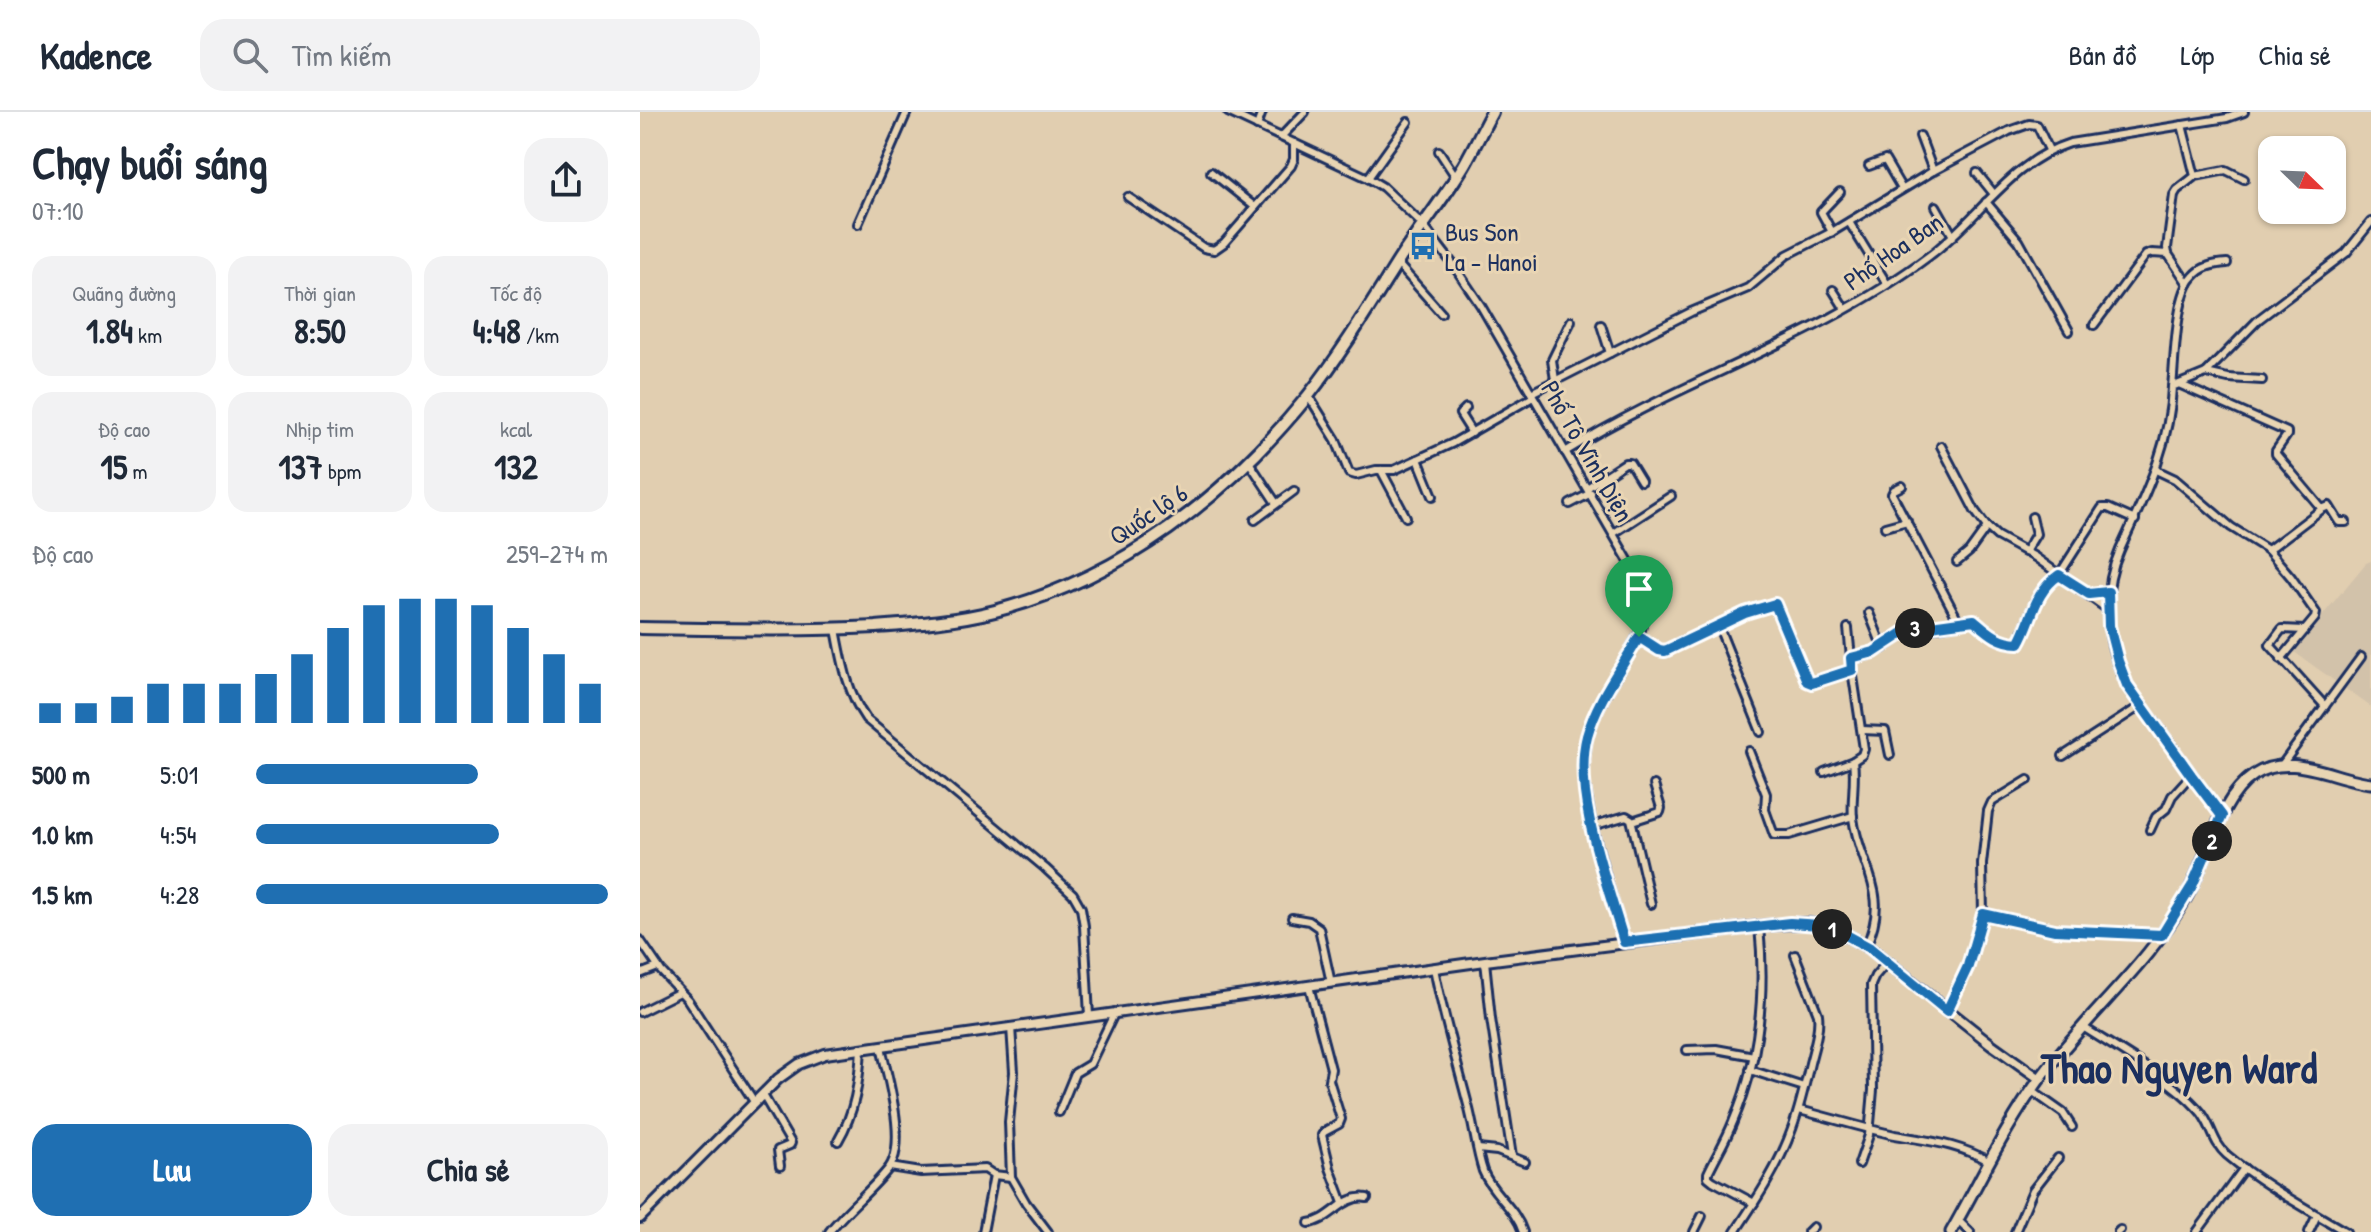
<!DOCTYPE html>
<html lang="vi">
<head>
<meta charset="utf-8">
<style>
	:root { --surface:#fff; --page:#f2f2f3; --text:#1f2937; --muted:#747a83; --line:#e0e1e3; --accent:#1f6fb2 }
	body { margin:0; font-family:"Patrick Hand",sans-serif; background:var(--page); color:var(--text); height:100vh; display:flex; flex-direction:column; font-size:30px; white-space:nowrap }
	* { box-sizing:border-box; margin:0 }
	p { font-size:26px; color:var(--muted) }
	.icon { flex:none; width:44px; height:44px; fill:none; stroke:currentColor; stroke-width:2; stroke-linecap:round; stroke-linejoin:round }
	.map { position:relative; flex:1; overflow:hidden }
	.details { display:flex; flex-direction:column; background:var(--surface); width:640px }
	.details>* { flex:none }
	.needle { width:52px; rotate:113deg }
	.buttons { position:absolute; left:1618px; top:24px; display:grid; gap:16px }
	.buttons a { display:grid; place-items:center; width:88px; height:88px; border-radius:16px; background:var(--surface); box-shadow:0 2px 6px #0004; font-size:40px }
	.pin { position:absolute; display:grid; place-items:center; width:68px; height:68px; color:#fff; margin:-82px -34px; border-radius:50% 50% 50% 0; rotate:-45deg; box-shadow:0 0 8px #0007 }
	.pin .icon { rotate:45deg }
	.km { position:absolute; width:40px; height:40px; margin:-20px; border-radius:50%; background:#222; color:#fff; font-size:22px; line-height:40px; text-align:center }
	.round { display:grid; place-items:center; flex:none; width:84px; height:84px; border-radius:24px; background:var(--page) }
	.head { display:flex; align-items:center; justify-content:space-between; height:136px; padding:0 32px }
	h1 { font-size:44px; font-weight:700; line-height:60px }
	.stats { display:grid; grid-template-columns:repeat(3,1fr); gap:12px; height:136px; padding:8px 32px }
	.stats div { display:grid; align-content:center; border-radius:20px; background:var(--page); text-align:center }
	.stats b { font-size:34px; font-weight:700 }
	.stats small { font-size:22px; font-weight:400 }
	.stats p { font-size:22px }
	.chart { height:224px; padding:16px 32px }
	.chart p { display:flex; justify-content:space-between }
	.chart svg { width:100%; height:144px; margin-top:8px; stroke:var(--accent); stroke-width:6 }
	.primary-button { display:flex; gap:16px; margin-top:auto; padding:16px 32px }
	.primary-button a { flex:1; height:92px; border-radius:24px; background:var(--accent); color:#fff; font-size:32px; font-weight:700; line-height:92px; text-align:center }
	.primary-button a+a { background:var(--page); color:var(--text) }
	ul { padding:0 32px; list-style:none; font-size:26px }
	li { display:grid; grid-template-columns:128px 96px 1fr; align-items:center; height:60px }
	li i { height:20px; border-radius:10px; background:var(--accent) }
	header { display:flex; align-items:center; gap:48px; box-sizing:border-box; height:112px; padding:0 40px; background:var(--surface); border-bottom:2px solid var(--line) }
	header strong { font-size:38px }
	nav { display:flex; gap:44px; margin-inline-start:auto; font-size:28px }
	.search { width:560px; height:72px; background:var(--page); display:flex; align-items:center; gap:20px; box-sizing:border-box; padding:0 28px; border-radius:24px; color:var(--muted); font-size:30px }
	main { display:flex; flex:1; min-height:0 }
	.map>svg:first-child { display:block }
	.built { fill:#d2c2aa }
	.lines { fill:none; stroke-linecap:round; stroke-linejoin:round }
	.street-casing { stroke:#1b2f5e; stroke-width:12 }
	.secondary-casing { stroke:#1b2f5e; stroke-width:14 }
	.primary-casing { stroke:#1b2f5e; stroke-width:15 }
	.highway-casing { stroke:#1b2f5e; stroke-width:16 }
	.street { stroke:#e9d5b3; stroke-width:6 }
	.secondary { stroke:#e9d5b3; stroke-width:8 }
	.primary { stroke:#e9d5b3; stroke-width:9 }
	.highway { stroke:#e9d5b3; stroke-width:10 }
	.route-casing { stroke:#fff; stroke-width:16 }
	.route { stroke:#1f6fb2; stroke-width:10 }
	.labels { text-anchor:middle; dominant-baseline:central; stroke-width:6; stroke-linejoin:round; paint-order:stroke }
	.poi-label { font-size:26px; fill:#1b2f5e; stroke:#e9d5b3; text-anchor:start }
	.street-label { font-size:26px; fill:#1b2f5e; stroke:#e9d5b3 }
	.town-label { font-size:42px; font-weight:bold; fill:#1b2f5e; stroke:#e9d5b3 }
</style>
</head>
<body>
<header>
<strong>Kadence</strong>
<div class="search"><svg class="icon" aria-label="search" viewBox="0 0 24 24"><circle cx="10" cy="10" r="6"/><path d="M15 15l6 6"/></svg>Tìm kiếm</div>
<nav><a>Bản đồ</a><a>Lớp</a><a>Chia sẻ</a></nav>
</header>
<main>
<section class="details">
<div class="head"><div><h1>Chạy buổi sáng</h1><p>07:10</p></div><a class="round"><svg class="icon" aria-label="share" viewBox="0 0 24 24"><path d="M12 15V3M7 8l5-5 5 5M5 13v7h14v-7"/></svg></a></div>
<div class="stats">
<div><p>Quãng đường</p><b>1.84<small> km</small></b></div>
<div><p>Thời gian</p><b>8:50</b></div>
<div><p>Tốc độ</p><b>4:48<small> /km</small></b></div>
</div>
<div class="stats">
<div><p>Độ cao</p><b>15<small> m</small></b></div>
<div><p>Nhịp tim</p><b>137<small> bpm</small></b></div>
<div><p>kcal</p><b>132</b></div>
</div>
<div class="chart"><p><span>Độ cao</span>259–274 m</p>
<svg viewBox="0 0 160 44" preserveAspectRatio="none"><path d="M5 44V38M15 44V38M25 44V36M35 44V32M45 44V32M55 44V32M65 44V29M75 44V23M85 44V15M95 44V8M105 44V6M115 44V6M125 44V8M135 44V15M145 44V23M155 44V32"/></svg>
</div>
<ul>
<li><b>500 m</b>5:01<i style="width:63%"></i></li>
<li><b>1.0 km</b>4:54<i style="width:69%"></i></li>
<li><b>1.5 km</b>4:28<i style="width:100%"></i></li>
</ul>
<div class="primary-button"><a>Lưu</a><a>Chia sẻ</a></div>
</section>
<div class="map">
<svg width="1731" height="1120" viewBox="0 0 1731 1120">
	<rect width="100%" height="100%" fill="#e1ceb0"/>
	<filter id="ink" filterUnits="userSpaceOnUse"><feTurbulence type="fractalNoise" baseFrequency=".0125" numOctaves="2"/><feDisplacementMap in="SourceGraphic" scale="16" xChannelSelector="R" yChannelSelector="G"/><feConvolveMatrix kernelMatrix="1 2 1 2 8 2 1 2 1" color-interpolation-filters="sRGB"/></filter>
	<g filter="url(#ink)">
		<path class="built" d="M1731,449V595L1653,539L1726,451Z"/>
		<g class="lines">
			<defs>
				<g id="street">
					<path d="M588,0L728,66L743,75L782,112L812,151L841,194L999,467L1005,499L1001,518L955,603L947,624L943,662L952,714L984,830"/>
					<path d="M1542,13L1555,64L1537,78L1534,83L1527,136L1528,142L1548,172"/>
					<path d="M617,14L622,0"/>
					<path d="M1280,24L1293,59"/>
					<path d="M641,25L665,0"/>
					<path d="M799,39L816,65"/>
					<path d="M1229,54L1245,48L1262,77"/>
					<path d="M571,60L615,95"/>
					<path d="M1337,61L1354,82"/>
					<path d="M1555,64L1586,58L1604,67"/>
					<path d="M728,66L768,10"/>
					<path d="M488,85L564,136L574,138L584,131L651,54L654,47V31"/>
					<path d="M1346,90L1379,129L1429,219"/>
					<path d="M1296,94L1313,124"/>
					<path d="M1209,110L1247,172"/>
					<path d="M218,112L267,0"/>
					<path d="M1192,120L1181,100L1200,80"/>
					<path d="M757,151L801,201"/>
					<path d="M1193,178L1205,197"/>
					<path d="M961,213L970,241"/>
					<path d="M1454,213L1506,143L1512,141L1528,142"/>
					<path d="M1566,261L1588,266L1622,268"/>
					<path d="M915,268L912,248L931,209"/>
					<path d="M1541,273L1647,320V323L1636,339V342L1682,397L1628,438"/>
					<path d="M1532,275C1535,249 1535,184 1553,165C1562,154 1574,152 1587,151"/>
					<path d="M891,281L1051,200L1108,176L1147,143L1192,120L1293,59L1369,19L1389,12L1397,13L1409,38"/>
					<path d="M668,283L696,328L709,361L716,363L736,358H754L813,331L893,285"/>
					<path d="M826,296L820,302L832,321"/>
					<path d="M1301,334L1335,399L1347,415L1357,424L1395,445L1467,497"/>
					<path d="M925,340C1042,267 1179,227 1289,144C1338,108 1370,50 1430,31L1587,6L1604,0"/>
					<path d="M778,347L793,384"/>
					<path d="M609,350L636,391"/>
					<path d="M741,358L766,405"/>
					<path d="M1516,358L1535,367L1591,415L1628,438L1651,465L1676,501L1675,506L1641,547"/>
					<path d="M1262,374L1254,378L1252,382L1319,510"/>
					<path d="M947,376L985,351H990L1001,369"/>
					<path d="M930,392L951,381"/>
					<path d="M1682,397L1689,394L1699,410H1706"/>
					<path d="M615,408L654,379"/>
					<path d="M1245,415L1267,409"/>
					<path d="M974,421L1031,384"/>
					<path d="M1385,440L1396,422L1392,405"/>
					<path d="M1317,450L1329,440L1347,415"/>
					<path d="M1229,501L1243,536"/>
					<path d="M1078,513L1121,620"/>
					<path d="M1208,516L1211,546"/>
					<path d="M196,517C202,549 207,580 226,607L405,756L433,782L441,796L444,814L449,904"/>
					<path d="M1665,518L1642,517L1630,533L1685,594"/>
					<path d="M999,525L1019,538L1025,539L1105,501L1135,492L1167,569L1172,571L1212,558L1224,637L1222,643L1213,649C1216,668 1211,688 1213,706C1219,754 1252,780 1226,834"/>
					<path d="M1211,546L1227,543L1243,536L1269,517L1297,515L1331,508C1349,513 1352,532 1379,531L1393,496L1402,479L1419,463L1462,396H1468L1495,408"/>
					<path d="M1222,618L1245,619L1250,643"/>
					<path d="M1109,639L1126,682L1125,698L1134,723H1149L1213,704"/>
					<path d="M1423,644L1502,593"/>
					<path d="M1641,654L1721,545"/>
					<path d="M1184,660L1213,649"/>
					<path d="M1582,704C1561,676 1541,648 1521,619C1511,604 1498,590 1488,574C1465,533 1461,481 1480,438C1504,385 1530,335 1532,275L1566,261L1619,207L1706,141L1731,110"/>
					<path d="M992,709L1020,700L1021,696L1014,673"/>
					<path d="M952,714L986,704L991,707L1011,792"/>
					<path d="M1510,718L1516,705L1526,697L1532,684L1551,663"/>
					<path d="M1343,802L1415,818L1522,823"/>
					<path d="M652,806L669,809L679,816L691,871"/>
					<path d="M0,828L21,859L48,888L115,991"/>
					<path d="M845,849L851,907L872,1044"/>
					<path d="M794,856C803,903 816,947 828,993C834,1015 836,1038 843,1059C852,1082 875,1095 883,1120"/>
					<path d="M0,862L18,855"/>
					<path d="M669,874L691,957L689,968L701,1007L699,1012L684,1020L682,1023L690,1056L703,1091"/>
					<path d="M1307,899L1328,854L1343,802L1342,752L1348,699L1352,690L1388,668"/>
					<path d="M0,900L40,880"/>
					<path d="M371,915L374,960L369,1010L371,1065L386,1091L408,1120"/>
					<path d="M1443,915C1477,937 1531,967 1558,997C1572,1011 1571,1029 1587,1043C1623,1073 1666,1096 1706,1120"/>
					<path d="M1047,938L1076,937L1114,944"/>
					<path d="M1110,958L1164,975"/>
					<path d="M1392,979L1423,1001L1432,1015"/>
					<path d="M123,983L151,1031L150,1033L138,1038L140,1054"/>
					<path d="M1159,998C1191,1006 1223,1016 1255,1023C1289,1029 1320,1032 1350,1050"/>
					<path d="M419,1000L435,961L450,952L475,900"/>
					<path d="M198,1029C215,1000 219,971 221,937"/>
					<path d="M838,1037L857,1039L885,1050"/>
					<path d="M1219,1052L1229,1023L1233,978L1231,873L1235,864L1247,850"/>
					<path d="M250,1055L281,1060L345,1057L354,1063L371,1065"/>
					<path d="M1114,1091L1073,1069L1068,1065V1061C1076,1044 1086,1028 1093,1010C1120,947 1126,882 1119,814"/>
					<path d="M1318,1108L1330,1120"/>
					<path d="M669,1111C691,1109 703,1082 727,1086"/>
					<path d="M189,1120C207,1097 231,1079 249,1056C268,1030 247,965 241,934"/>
					<path d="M343,1120L354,1063"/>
					<path d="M1054,1120L1062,1104"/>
					<path d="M1095,1120C1117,1087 1139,1054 1152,1017C1160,995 1165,973 1170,951C1174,935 1180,917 1178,902L1155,843"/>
					<path d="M1168,1120L1173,1115"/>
					<path d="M1375,1120L1393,1078L1418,1046"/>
					<path d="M1478,1120L1480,1118"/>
					<path d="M1557,1120L1604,1056"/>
					<path d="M1669,1120L1677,1103"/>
				</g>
				<path id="secondary" d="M0,1106L138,967L159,952L185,942L845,849L1119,814L1167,811L1180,813L1208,824L1230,836L1351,932L1400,967"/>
				<path id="primary" d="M1311,1120C1340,1069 1365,1015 1399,968C1445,904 1509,853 1547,784C1567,747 1579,686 1614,663C1650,639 1693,667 1731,671"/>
				<path id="highway" d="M0,516C78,517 157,519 236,515C275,512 316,509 355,499C482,466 587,384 668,284C702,241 730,194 759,148C780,116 804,86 824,53C834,36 842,18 852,0"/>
			</defs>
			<use href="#street" class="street-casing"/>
			<use href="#secondary" class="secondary-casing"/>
			<use href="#primary" class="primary-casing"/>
			<use href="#highway" class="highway-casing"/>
			<use href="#street" class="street"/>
			<use href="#secondary" class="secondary"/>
			<use href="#primary" class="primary"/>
			<use href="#highway" class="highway"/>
		</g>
	</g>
	<g class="lines" filter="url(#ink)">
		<defs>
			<path id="route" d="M1419,463L1449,482L1468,480L1469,514L1478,549L1487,573L1551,663L1582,704L1552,774L1522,823L1415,818L1343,802L1328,854L1307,899L1230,836L1208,824L1180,813L1150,811L984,830C968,773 932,681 947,624C957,588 981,557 999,525L1019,538L1025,539L1105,501L1135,492L1167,569L1172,571L1212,558L1211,546L1234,540L1269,517L1334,508C1348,520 1359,531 1379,531C1393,507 1393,481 1419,463Z"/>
		</defs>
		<use href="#route" class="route-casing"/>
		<use href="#route" class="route"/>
	</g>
	<defs>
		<symbol id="bus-bare" viewBox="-9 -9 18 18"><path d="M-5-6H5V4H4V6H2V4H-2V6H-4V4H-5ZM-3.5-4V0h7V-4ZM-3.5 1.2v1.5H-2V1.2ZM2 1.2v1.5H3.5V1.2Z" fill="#1f6fb2" stroke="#e9d5b3" stroke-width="2.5" paint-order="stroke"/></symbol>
	</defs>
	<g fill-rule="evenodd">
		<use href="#bus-bare" x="763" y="114" width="40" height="40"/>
	</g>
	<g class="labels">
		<g class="poi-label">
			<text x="805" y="119">Bus Son<tspan x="805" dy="30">La - Hanoi</tspan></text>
		</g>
		<g class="street-label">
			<text transform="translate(1253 139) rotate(-35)">Phố Hoa Ban</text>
			<text transform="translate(948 339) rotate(60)">Phố Tô Vĩnh Diện</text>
			<text transform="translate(508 402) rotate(-34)">Quốc lộ 6</text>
		</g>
		<g class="town-label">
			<text x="1539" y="955">Thao Nguyen Ward</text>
		</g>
	</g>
</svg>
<div class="buttons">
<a><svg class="needle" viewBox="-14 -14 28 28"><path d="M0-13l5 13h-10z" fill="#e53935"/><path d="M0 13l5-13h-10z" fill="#747a83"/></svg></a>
</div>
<div class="pin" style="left:999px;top:525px;background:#1e9e55"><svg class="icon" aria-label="arrive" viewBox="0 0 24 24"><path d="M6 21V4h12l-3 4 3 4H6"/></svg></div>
<b class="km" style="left:1192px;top:817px">1</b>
<b class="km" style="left:1572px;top:729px">2</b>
<b class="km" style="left:1275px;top:516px">3</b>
</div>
</main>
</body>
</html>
